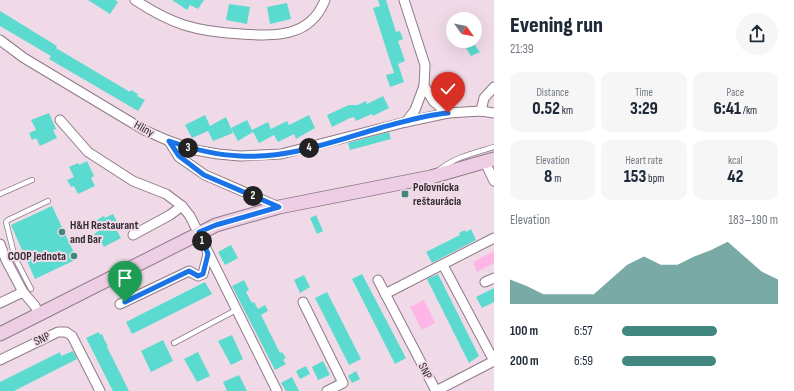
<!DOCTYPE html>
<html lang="en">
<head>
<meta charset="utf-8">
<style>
	:root { --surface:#fff; --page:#f6f6f7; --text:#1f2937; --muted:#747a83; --accent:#418780 }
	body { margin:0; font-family:"Sofia Sans Condensed",sans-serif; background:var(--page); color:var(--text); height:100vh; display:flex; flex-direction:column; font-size:15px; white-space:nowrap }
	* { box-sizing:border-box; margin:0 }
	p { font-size:13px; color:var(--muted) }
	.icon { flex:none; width:22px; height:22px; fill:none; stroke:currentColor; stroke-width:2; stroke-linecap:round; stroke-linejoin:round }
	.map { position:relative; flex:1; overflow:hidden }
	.panel { display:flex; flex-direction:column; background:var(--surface); width:300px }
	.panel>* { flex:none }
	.needle { width:26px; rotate:123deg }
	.buttons { position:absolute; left:446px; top:12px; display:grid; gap:8px }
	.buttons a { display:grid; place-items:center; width:36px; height:36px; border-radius:50%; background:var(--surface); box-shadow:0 4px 16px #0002; font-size:20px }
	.pin { position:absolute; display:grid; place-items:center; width:34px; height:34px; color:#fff; margin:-41px -17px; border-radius:50% 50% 50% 0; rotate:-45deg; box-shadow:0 0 4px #0007 }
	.pin .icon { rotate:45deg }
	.km { position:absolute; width:20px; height:20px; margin:-10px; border-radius:50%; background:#222; color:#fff; font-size:11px; line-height:20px; text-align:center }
	.round { display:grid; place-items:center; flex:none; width:42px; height:42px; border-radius:21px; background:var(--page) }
	.overview { display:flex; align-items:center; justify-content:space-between; height:68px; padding:0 16px }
	h1 { font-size:22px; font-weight:800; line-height:30px }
	.stats { display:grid; grid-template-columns:repeat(3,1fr); gap:6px; height:68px; padding:4px 16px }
	.stats div { display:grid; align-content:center; border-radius:10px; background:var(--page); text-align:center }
	.stats b { font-size:17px; font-weight:800 }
	.stats small { font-size:11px; font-weight:400 }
	.stats p { font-size:11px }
	.chart { height:112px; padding:8px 16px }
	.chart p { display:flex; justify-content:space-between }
	.chart svg { width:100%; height:72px; margin-top:4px; fill:var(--accent); opacity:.7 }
	ul { padding:0 16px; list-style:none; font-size:13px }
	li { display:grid; grid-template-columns:64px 48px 1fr; align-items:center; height:30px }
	li i { height:10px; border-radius:5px; background:var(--accent) }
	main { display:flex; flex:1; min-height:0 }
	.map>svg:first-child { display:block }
	.green { fill:#ffb5e5 }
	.building { fill:#5bdbcf }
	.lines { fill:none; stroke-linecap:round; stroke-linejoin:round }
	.service-casing { stroke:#8f7a87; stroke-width:6 }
	.minor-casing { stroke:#8f7a87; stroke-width:11 }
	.secondary-casing { stroke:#8f7a87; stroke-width:15 }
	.service { stroke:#fff; stroke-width:4.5 }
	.minor { stroke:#fff; stroke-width:9 }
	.secondary { stroke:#edcee4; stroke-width:13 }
	.route-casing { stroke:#fff; stroke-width:8 }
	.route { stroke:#1a73e8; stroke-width:5 }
	.poi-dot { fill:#418780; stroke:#f0dae8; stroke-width:1.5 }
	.labels { text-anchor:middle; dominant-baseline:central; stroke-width:4; stroke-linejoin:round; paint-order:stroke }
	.street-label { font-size:12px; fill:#322a2f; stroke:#f0dae8 }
	.poi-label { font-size:12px; font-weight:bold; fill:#322a2f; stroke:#f0dae8; text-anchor:start }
</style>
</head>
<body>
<main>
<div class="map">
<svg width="494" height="391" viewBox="0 0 494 391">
	<rect width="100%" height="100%" fill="#f0dae8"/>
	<g class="green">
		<path d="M494,251V263L477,272L473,262Z"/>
		<path d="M424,300L435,323L422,330L410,307Z"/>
	</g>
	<g class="building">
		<path d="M88,0H115L118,2L110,14Z"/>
		<path d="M172,0H204L198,9L190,5L187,10Z"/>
		<path d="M378,0H386L396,32L400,31L403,39L398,41L405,61L398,64L404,82L390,87L386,75L394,73L373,8L380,6Z"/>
		<path d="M287,3L291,19L270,24L267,7Z"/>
		<path d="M229,4L250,7L247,24L226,20Z"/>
		<path d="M0,11L57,46L56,48L130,92L131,90L138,94L137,96L145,100L138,111L49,59L51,56L0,26Z"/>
		<path d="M471,44L472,46L474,44L480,52L471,56L466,48Z"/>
		<path d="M383,96L389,108L373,116L372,114L356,121L354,117L350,118L332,127L327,115L349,105H358L366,101L367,104Z"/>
		<path d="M49,113L56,129L53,130L57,138L40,146L36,138L32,140L29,133L36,130L31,120Z"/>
		<path d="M205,115L210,126L226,117L233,133L213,141L208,131L192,138L185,125Z"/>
		<path d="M309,115L315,128L296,139L294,134L278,142L274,135L259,143L253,132L238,141L231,128L247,120L252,130L268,122L271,129L287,121L289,125Z"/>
		<path d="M389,132L391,139L350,150L348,143Z"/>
		<path d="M87,161L94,176L91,178L95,186L78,194L74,186L71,187L67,180L74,177L69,167L78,163L79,165Z"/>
		<path d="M52,206L77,259L35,279L11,225Z"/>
		<path d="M113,214L121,229L117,231L121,238L104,247L100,239L97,241L94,234L100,230L95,221L104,216L105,218Z"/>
		<path d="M316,215L323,231L317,234L310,218Z"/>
		<path d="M471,229L476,240L432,263L426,252L460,235L459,233L465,230L466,232Z"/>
		<path d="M231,245L238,258L225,265L218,252Z"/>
		<path d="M362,274L406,358L395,364L352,279Z"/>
		<path d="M438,274L479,356L469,363L427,279Z"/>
		<path d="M304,275L310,287L300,293L294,280Z"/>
		<path d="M244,280L249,290L246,292L252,303L254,302L258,309L265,305L268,311L261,315L280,353L282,352L286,358L283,360L286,364L275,370L232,286Z"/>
		<path d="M205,282L212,294L132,334L126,322Z"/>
		<path d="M494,288V302L482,308L476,297Z"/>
		<path d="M327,292L361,359L349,365L315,298Z"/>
		<path d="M99,332L100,335L102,334L105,341L108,346L107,347L129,391H113L86,338Z"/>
		<path d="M232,335L243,359L231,365L218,341Z"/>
		<path d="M163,340L173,361L151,372L141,351Z"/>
		<path d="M73,351L77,359L14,391H0V382L60,352L61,356Z"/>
		<path d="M198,352L210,376L197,382L184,359Z"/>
		<path d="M323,361L330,375L318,380L312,367Z"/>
		<path d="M306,366L310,374L300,379L296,371Z"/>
		<path d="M356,371L360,379L352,383L348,376Z"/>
		<path d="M239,375L247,391H227L223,382Z"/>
		<path d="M292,377L299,391H286L281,383Z"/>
	</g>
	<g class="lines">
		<defs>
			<g id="service">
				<path d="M439,170C455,157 474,153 494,147"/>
				<path d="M0,194L32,180"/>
				<path d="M31,289L15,258L6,222L8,220L48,201"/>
				<path d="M174,343L236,310"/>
			</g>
			<g id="minor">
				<path d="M135,0C150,10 166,19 184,25C203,31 222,33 241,34C275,36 310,38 325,0"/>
				<path d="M404,0L425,65L424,86L434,102L448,113L481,111L494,113"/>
				<path d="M0,40L24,58L144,130L169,141L195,150L218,154L240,156L281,154L406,122L448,113"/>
				<path d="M481,111L484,98L494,87"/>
				<path d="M60,120L88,152L133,181L166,194L182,206L190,216L277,391"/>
				<path d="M406,122L415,110L424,86"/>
				<path d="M169,141L179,157L205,175L279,207"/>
				<path d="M485,162L494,181"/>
				<path d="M133,235L170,215L182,206"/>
				<path d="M0,244L6,260L23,292"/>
				<path d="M443,265L494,361"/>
				<path d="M378,280L436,391L494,361"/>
				<path d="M485,282L494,278"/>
				<path d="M385,294L494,238"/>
				<path d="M303,302L343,383L327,391"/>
				<path d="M0,303L23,292L35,306L39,315"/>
				<path d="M120,304L189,271L198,276L203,274L208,254"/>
				<path d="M0,360L58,332H66L72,336L100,391"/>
			</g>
			<path id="secondary" d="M0,334L216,225L279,207L431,177L494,159"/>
		</defs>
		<use href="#service" class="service-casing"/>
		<use href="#minor" class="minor-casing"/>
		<use href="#secondary" class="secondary-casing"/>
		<use href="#service" class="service"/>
		<use href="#minor" class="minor"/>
		<use href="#secondary" class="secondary"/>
	</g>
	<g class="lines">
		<defs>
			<path id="route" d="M125,302L189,271L198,276L203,274L208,254L199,232L216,225L279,207L204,175L179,156L169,141C192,149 215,155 240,156C288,159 335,141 380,128C402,122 425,115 448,113"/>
		</defs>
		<use href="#route" class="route-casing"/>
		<use href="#route" class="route"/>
	</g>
	<g class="poi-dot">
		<rect x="401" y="190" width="8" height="8" rx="2"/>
		<circle cx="62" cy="232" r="4"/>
		<circle cx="74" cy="256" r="4"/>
	</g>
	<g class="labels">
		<g class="street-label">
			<text transform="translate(144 129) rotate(29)">Hliny</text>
			<text transform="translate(42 339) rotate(-25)">SNP</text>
			<text transform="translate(425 371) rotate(63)">SNP</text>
		</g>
		<g class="poi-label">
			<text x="413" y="187">Poľovnícka<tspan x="413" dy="14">reštaurácia</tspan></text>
			<text x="70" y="225">H&amp;H Restaurant<tspan x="70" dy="14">and Bar</tspan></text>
			<text x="66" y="256" text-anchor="end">COOP Jednota</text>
		</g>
	</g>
</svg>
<div class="buttons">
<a><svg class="needle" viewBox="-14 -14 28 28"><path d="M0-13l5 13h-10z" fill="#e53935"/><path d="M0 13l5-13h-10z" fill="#747a83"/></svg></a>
</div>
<div class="pin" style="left:125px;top:302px;background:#1e9e55"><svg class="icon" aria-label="arrive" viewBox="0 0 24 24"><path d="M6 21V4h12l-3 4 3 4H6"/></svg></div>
<div class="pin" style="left:448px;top:113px;background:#d93025"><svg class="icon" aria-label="check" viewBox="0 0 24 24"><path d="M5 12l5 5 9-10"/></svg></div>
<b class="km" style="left:202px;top:241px">1</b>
<b class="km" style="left:253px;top:196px">2</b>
<b class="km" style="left:188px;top:148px">3</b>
<b class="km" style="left:309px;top:148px">4</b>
</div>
<section class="panel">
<div class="overview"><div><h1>Evening run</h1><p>21:39</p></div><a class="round"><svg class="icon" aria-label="share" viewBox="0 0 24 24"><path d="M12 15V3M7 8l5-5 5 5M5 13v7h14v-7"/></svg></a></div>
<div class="stats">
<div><p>Distance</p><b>0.52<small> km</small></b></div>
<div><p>Time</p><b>3:29</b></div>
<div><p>Pace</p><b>6:41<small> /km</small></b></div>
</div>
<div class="stats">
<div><p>Elevation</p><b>8<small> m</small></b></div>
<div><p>Heart rate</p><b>153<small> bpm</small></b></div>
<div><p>kcal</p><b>42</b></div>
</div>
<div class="chart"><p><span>Elevation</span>183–190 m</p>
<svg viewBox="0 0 160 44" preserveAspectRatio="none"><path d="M0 44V29L10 33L20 38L30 38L40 38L50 38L60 29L70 20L80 15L90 20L100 20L110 15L120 11L130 6L140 15L150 24L160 29V44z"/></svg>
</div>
<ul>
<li><b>100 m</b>6:57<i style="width:61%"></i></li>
<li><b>200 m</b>6:59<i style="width:60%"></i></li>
</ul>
</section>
</main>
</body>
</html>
